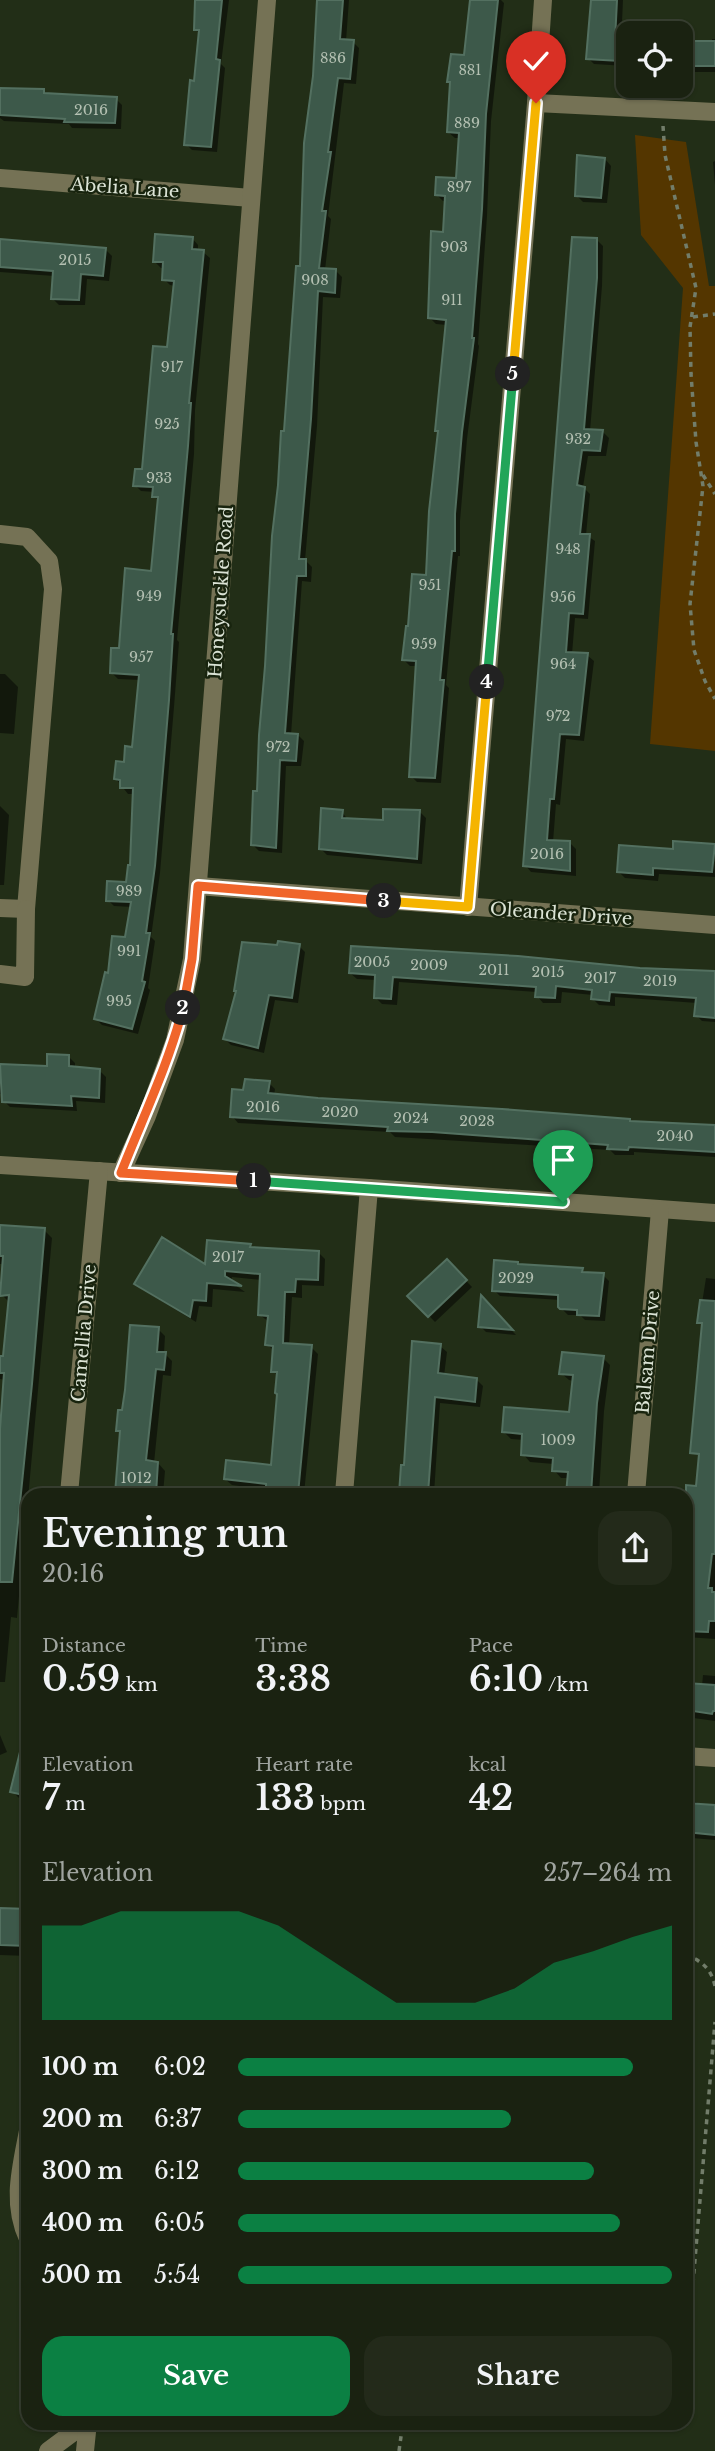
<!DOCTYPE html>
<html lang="en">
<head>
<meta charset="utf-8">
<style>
	:root { --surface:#1a2211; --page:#232a1a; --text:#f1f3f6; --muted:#9fa49f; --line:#383f31; --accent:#0b8043 }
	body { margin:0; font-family:"Libre Baskerville",serif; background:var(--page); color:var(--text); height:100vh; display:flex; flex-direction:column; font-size:26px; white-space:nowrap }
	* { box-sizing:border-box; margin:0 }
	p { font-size:23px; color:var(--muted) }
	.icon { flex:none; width:38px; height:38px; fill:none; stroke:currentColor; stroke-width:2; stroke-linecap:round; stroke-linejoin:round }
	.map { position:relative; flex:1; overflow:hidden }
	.details { position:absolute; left:21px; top:1488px; width:672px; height:942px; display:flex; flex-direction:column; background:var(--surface); border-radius:21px; box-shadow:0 2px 5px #0004,0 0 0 2px var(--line) }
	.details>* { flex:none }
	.controls { position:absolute; left:616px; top:21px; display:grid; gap:14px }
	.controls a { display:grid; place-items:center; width:77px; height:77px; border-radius:14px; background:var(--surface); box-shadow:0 2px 5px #0004,0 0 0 2px var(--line); font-size:35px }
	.pin { position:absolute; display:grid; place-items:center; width:60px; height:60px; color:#fff; margin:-72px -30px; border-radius:50% 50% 50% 0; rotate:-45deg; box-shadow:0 0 7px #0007 }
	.pin .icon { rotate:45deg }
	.km { position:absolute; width:35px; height:35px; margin:-18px; border-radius:50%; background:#222; color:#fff; font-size:19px; line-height:35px; text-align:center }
	.round { display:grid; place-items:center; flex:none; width:74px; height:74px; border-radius:21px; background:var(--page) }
	.summary { display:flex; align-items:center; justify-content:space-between; height:119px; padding:0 21px }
	h1 { font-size:38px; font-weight:600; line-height:52px }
	.stats { display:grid; grid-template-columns:repeat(3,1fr); gap:10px; height:119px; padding:7px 21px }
	.stats div { display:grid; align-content:center }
	.stats b { font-size:35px; font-weight:600 }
	.stats small { font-size:19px; font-weight:400 }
	.stats p { font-size:19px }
	.chart { height:196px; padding:14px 21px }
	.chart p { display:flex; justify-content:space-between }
	.chart svg { width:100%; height:126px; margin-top:7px; fill:var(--accent); opacity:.7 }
	.button { display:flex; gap:14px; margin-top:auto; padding:14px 21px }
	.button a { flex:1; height:80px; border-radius:21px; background:var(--accent); color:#fff; font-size:28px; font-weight:600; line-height:80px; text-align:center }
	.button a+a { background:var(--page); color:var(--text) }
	ul { padding:0 21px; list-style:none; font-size:23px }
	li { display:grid; grid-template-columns:112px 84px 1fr; align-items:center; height:52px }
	li i { height:18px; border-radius:9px; background:var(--accent) }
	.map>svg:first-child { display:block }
	.green { fill:#543600 }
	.shadow { fill:#0007 }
	.building { fill:#3d594a; stroke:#537060; stroke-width:2 }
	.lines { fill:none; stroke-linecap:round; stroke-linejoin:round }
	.path { stroke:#727d6a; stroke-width:3.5; stroke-dasharray:5 5; stroke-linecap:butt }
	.minor { stroke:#757255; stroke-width:18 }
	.split-1-casing { stroke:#fff; stroke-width:14 }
	.split-2-casing { stroke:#fff; stroke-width:14 }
	.split-3-casing { stroke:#fff; stroke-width:14 }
	.split-4-casing { stroke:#fff; stroke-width:14 }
	.split-5-casing { stroke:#fff; stroke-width:14 }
	.split-6-casing { stroke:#fff; stroke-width:14 }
	.split-1 { stroke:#22a559; stroke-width:9 }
	.split-2 { stroke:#f0652b; stroke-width:9 }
	.split-3 { stroke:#f0652b; stroke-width:9 }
	.split-4 { stroke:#f5b400; stroke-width:9 }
	.split-5 { stroke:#22a559; stroke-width:9 }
	.split-6 { stroke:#f5b400; stroke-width:9 }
	.labels { text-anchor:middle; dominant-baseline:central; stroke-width:5; stroke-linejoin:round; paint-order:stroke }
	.number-label { font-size:14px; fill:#b4c0b2 }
	.street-label { font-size:18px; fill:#dbe3d5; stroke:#18240e }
</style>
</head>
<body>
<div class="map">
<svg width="715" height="2451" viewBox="0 0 715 2451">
	<rect width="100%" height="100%" fill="#222e17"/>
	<path class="green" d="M635,135L686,142L709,286H715V751L650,744L683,288L641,235Z"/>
	<g class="shadow">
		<path d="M197,0H229L221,64L225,68L217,152L192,150L186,144L196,82L200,34L195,29Z"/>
		<path d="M319,0H349L346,41L353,42L359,48L356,84L344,83L328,216L331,219L325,270L336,271L342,277L340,298L323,297L317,426L305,560L312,567L311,582L302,581L291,735H298L304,741L301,766H286L282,853L259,851L252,844L259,793L286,433L302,268Z"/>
		<path d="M472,0H501L504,3L491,121L487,216L478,344L479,346L467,439L460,521V556H458L446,685L449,688L441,783L417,782L411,776L417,666H410L404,660L410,628L428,577L439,433L436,430L447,325L436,324L430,318L445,234L447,201H443L437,195L457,180L460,138H455L448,132L452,84L449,81L465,57Z"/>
		<path d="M593,0H623L621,44L627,50L626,66L594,64L588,58Z"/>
		<path d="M712,39H715V72H695L689,66L712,43Z"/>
		<path d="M0,90L43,91L47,95L116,99L122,105L121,129L72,128L69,124L4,121L0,118Z"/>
		<path d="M605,159L611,166L607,203L583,202L577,196Z"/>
		<path d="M715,161V185L713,162Z"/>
		<path d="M192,238L198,245V251L203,252L210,258L195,410L194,454L177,640L179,642L174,707L160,873L151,937L155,941L148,988L150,990L138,1034L102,1025L96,1019L109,975L126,939L132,907L114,906L108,900L128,883L131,867L135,794H128L116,779L134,749L140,680L118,679L111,672L153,573L159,501L154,496L155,492L141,491L135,485L144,471L168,349L175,286L170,285L164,279L165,268H161L155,262Z"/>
		<path d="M0,240L106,250L112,256L109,281L87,279L85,305H59L53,299L54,276L0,272Z"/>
		<path d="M597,240L603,246L602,286L590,431H602L609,438L606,456H588L583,487L590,494L586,535L595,541L588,619L575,618L572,654L587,655L594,661L584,741L566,739L560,805L556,804L553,842L570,843L576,849V876L531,872L525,865Z"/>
		<path d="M0,674H5L18,687L14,734L0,733Z"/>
		<path d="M0,806L9,815L4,885H0Z"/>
		<path d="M419,811L426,818L422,864L327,855L321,849L342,812L348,820L385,822Z"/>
		<path d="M714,846L715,877L659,874L658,881L625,878L619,872L675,850Z"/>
		<path d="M299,946L305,952L298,1003L275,1000L264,1053L231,1045L225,1039Z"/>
		<path d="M640,970L715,973V1022L702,1021L696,1015L697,1003L615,997V1006L599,1005L593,999V995L562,992L561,1003H543L537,996V992L399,982L397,1005L382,1004L376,998V980L357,979L350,973Z"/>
		<path d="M69,1057L75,1063V1068L100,1071L106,1077L105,1103L76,1101L77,1111L10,1107L4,1101V1095L0,1094V1064L48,1068Z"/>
		<path d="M269,1083L275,1089L274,1096L715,1128V1157L634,1152V1155H615L610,1150L395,1137L390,1132L238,1123L232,1116L245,1092Z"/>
		<path d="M0,1227L44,1230L52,1238L17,1618L11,1617L5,1682H0V1425H2L5,1380L0,1379V1358H4L10,1303L2,1295L4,1264H0Z"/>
		<path d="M250,1246L253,1249L319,1253L325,1259L324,1286L302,1285V1298L292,1297L289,1345L311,1347L318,1354L304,1494H267L268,1490L232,1485L225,1479L272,1467L278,1376L273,1371L275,1352L267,1344L269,1322L260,1315L262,1280L232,1277L231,1282L245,1292L213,1289L212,1307L199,1306L196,1322L143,1290L136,1283L207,1267Z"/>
		<path d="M447,1261L472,1287L435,1322L410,1296Z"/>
		<path d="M520,1266L582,1270L586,1274L603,1275L609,1281L605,1321L585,1320L580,1315H568L559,1306L560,1300L500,1296L494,1290Z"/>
		<path d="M706,1278L715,1279V1442L703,1326L699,1322Z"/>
		<path d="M482,1299L516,1335L486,1332L480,1326Z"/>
		<path d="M158,1329L165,1336L164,1353L172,1361L171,1376L163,1375L154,1463H158L165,1471L163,1494H117L122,1433L118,1430Z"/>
		<path d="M440,1346L447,1352L444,1376L477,1380L483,1386L480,1407L440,1403L434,1494H401L403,1467H406Z"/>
		<path d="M603,1358L610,1365L604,1411L599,1494H568L569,1478H561L554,1470V1464L530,1462L523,1454L524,1440L511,1439L504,1432L571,1414L574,1381L569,1380L561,1373Z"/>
		<path d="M715,1467V1639L686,1637V1495L697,1488Z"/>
		<path d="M703,1675L715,1676V1721L686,1717V1685L702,1686Z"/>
		<path d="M0,1735L7,1752L0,1755Z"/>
		<path d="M25,1743L28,1744V1801L20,1799L12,1791Z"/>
		<path d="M686,1801L696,1802L701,1806L715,1807V1840L692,1838L691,1856H686Z"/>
		<path d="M0,1909L28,1911V1956L0,1955Z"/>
	</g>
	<g class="building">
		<path d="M195,0H222L216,59L220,60L211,147L184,145L190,80L194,81L199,30H194Z"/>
		<path d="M317,0H343L340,39L354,40L350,79L338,78L328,152H331L322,211H326L319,268L336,269L335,293L318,291L311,419L299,559H306V576H297L285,733L298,734L296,761L280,760L276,848L251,845L253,791H257L259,735L265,666L272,536L278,485L281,431H284L296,266H300L304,143L313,76Z"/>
		<path d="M470,0H498L486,114L482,209L472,338H474L462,432L455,514V551H452L440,680H444L435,778L409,777L416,661L402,660L406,626H408L412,574L426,575L429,511L438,431H435L446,320L428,318L431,231L443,232L445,196L435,195L436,177L456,178L459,133L447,132L450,82H447L451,54L464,55Z"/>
		<path d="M591,0H617L615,41L621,42L620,61L586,59Z"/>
		<path d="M686,41H715V66H687Z"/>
		<path d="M0,88L44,89V93L117,97L115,123L64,122L65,119L0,115Z"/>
		<path d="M577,155L605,158L601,198L575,196Z"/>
		<path d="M155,234L193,237L192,249L204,250L189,403H191L188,446L171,634H173L169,700L155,866L146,933H150L142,981L145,982L132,1029L94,1019L105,972L108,973L112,936L125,937L131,902L106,901L107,881L126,882L128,865H130L133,788H120V780L114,779L116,761L124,762L125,746L132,747L139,675L110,673L111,648H119L125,568L151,571L158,497H152L153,487L133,486L135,469H142L153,346L167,347L174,281L162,280L163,262H153Z"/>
		<path d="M572,237L597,238V278L584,429L603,430L600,451L582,450L577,485L585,487L580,534H590L583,614L569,613L566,652L588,653L579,735L560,734L554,799H550L547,840L570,841V871L523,866Z"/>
		<path d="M0,239L106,248L103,276L81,274L79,300L51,299L53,271L0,267Z"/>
		<path d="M321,808L343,810L342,818L383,820V809L420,810L417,859L319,849Z"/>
		<path d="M673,841L715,844L712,872L653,868V875L617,872L619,845L673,849Z"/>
		<path d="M278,941L300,944L292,998L269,995L258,1048L223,1039L236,991H234L242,942L277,945Z"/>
		<path d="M351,946L518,956L640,968L715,971V1018L694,1016L696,998L610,992L609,1001L591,999L592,990L556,986L555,998L535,997L536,987L393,977L391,999L374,998L375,975L349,973Z"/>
		<path d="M47,1054L69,1055V1066L100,1069L99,1098L71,1096L72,1106L2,1102L0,1064L47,1066Z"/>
		<path d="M245,1079L270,1081L268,1093L318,1098L502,1109L630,1119V1121L715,1125V1152L629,1147L628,1150L607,1149L608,1145L432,1132L387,1131L388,1127L230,1117L232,1089L243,1090Z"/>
		<path d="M0,1225L45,1228L32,1384L12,1582H0V1429L4,1373H0V1356H3L9,1295L0,1296L3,1256H0Z"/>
		<path d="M162,1237L205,1264L207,1240L251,1244L250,1247L319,1251L318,1280L296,1279L295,1292H285L283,1343L312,1345L298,1494H266V1484L224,1479L226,1460L271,1465L277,1394L275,1393L277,1372H271L273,1346L265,1345L268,1316L258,1315L260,1274L225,1271V1276L242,1286L207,1283L206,1301L193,1300L190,1317L134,1284Z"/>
		<path d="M447,1259L467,1280L428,1317L407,1296Z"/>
		<path d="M494,1260L518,1262V1264L583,1268L582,1272L604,1273L599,1316L577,1315V1310L560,1309L558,1307V1295L492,1291Z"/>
		<path d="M481,1295L513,1330L478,1327Z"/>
		<path d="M700,1300L715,1301V1554H712L708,1588H712V1592H715V1621H709L708,1632L686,1631V1485L696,1486L699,1454L690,1453L702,1323H697Z"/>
		<path d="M130,1325L159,1327L157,1352H166L164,1370L156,1369L146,1460L158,1462L156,1494H115L120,1431H116L118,1410H122L125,1390Z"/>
		<path d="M412,1341L441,1344L438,1373L477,1378L475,1402L435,1397L428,1494H399L401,1465H404Z"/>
		<path d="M562,1352L604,1356L597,1403L591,1494H566L568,1472L552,1471L553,1458L521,1455L522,1434L502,1432L504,1407L569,1412L573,1375L559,1374Z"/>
		<path d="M686,1683L715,1685V1711H713L712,1714L686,1710Z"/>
		<path d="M22,1744L28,1745V1796L10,1792Z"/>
		<path d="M686,1803L715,1805V1835L686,1832Z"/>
		<path d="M0,1908L28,1909V1946L0,1945Z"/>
	</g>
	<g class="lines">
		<g class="path">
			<path d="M663,126L665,155L696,288L690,327L691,374L696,442L703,486L690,604L694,650L705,681L715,699"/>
			<path d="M693,317L715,314"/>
			<path d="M703,475L715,494"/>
			<path d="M686,1954C702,1962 711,1968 715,1986"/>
			<path d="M686,2333L690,2319L715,2022"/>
			<path d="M399,2451L403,2422"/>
		</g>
		<g class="minor">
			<path d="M536,103L715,112"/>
			<path d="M0,178L251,198"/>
			<path d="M0,534L27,537L49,561L53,589L26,909L0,908"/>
			<path d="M198,886L715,925"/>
			<path d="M468,907L536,103L543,0"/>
			<path d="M0,974L25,977L26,909"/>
			<path d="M0,1165L369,1188L715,1213"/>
			<path d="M121,1173L147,1116L175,1040L192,959L267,0"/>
			<path d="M69,1494L99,1171"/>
			<path d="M344,1494L369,1188"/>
			<path d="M636,1494L660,1210"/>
			<path d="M686,1756L715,1758"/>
			<path d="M28,2131C21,2168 11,2203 28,2239"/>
			<path d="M48,2451L87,2422"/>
			<path d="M85,2451L88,2422"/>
		</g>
	</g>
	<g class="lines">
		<defs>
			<path id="split-1" d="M254,1181L563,1202"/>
			<path id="split-2" d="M183,1008C168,1066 143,1117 121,1173L254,1181"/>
			<path id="split-3" d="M183,1008L192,959L198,886L384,901"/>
			<path id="split-4" d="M384,901L468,907L487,682"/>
			<path id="split-5" d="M487,682L513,374"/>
			<path id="split-6" d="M513,374L536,103"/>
		</defs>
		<use href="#split-1" class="split-1-casing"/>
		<use href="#split-2" class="split-2-casing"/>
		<use href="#split-3" class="split-3-casing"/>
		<use href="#split-4" class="split-4-casing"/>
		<use href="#split-5" class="split-5-casing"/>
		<use href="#split-6" class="split-6-casing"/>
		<use href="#split-1" class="split-1"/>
		<use href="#split-2" class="split-2"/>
		<use href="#split-3" class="split-3"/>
		<use href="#split-4" class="split-4"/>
		<use href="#split-5" class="split-5"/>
		<use href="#split-6" class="split-6"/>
	</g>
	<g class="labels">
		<g class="number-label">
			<text x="333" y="58">886</text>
			<text x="470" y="70">881</text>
			<text x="91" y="110">2016</text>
			<text x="467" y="123">889</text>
			<text x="459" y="187">897</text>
			<text x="454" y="247">903</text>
			<text x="75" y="260">2015</text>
			<text x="315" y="280">908</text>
			<text x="452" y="300">911</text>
			<text x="172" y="367">917</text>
			<text x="167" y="424">925</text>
			<text x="578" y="439">932</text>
			<text x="159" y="478">933</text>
			<text x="568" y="549">948</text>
			<text x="430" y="585">951</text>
			<text x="149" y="596">949</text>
			<text x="563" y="597">956</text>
			<text x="424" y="644">959</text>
			<text x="141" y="657">957</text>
			<text x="563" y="664">964</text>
			<text x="558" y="716">972</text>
			<text x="278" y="747">972</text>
			<text x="547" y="854">2016</text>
			<text x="129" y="891">989</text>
			<text x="129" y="951">991</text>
			<text x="372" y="962">2005</text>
			<text x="429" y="965">2009</text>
			<text x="494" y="970">2011</text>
			<text x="548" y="972">2015</text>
			<text x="600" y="978">2017</text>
			<text x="660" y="981">2019</text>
			<text x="119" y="1001">995</text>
			<text x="263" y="1107">2016</text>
			<text x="340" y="1112">2020</text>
			<text x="411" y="1118">2024</text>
			<text x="477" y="1121">2028</text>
			<text x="675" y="1136">2040</text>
			<text x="228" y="1257">2017</text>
			<text x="516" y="1278">2029</text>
			<text x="558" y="1440">1009</text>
			<text x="136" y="1478">1012</text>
		</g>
		<g class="street-label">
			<text transform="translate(125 188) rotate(4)">Abelia Lane</text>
			<text transform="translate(221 592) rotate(-86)">Honeysuckle Road</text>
			<text transform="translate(561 914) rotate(4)">Oleander Drive</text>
			<text transform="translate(84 1333) rotate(-85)">Camellia Drive</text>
			<text transform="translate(648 1352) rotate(-85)">Balsam Drive</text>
		</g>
	</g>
</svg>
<div class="controls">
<a><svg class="icon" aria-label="locate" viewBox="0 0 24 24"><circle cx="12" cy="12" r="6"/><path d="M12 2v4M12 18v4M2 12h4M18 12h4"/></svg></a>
</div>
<div class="pin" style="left:563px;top:1202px;background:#1e9e55"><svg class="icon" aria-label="arrive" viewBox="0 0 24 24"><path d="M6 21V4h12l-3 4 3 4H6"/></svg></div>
<div class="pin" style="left:536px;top:103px;background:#d93025"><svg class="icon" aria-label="check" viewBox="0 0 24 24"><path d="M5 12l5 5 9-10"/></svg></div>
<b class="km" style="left:254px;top:1181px">1</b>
<b class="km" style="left:183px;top:1008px">2</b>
<b class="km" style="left:384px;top:901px">3</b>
<b class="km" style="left:487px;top:682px">4</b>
<b class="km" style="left:513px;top:374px">5</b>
<section class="details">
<div class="summary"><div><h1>Evening run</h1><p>20:16</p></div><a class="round"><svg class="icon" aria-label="share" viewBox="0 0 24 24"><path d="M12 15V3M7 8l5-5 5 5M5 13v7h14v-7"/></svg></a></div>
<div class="stats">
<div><p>Distance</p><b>0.59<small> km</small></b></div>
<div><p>Time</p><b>3:38</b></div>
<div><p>Pace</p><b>6:10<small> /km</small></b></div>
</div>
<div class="stats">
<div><p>Elevation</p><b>7<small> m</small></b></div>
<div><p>Heart rate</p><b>133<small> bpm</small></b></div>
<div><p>kcal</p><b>42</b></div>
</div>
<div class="chart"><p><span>Elevation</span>257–264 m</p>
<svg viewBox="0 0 160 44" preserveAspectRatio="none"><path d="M0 44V11L10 11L20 6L30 6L40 6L50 6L60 11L70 20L80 29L90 38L100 38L110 38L120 33L130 24L140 20L150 15L160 11V44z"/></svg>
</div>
<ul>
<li><b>100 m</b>6:02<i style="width:91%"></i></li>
<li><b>200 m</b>6:37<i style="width:63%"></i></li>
<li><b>300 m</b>6:12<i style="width:82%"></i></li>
<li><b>400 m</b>6:05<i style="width:88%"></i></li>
<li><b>500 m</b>5:54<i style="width:100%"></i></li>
</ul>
<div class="button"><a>Save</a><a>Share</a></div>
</section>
</div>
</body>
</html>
